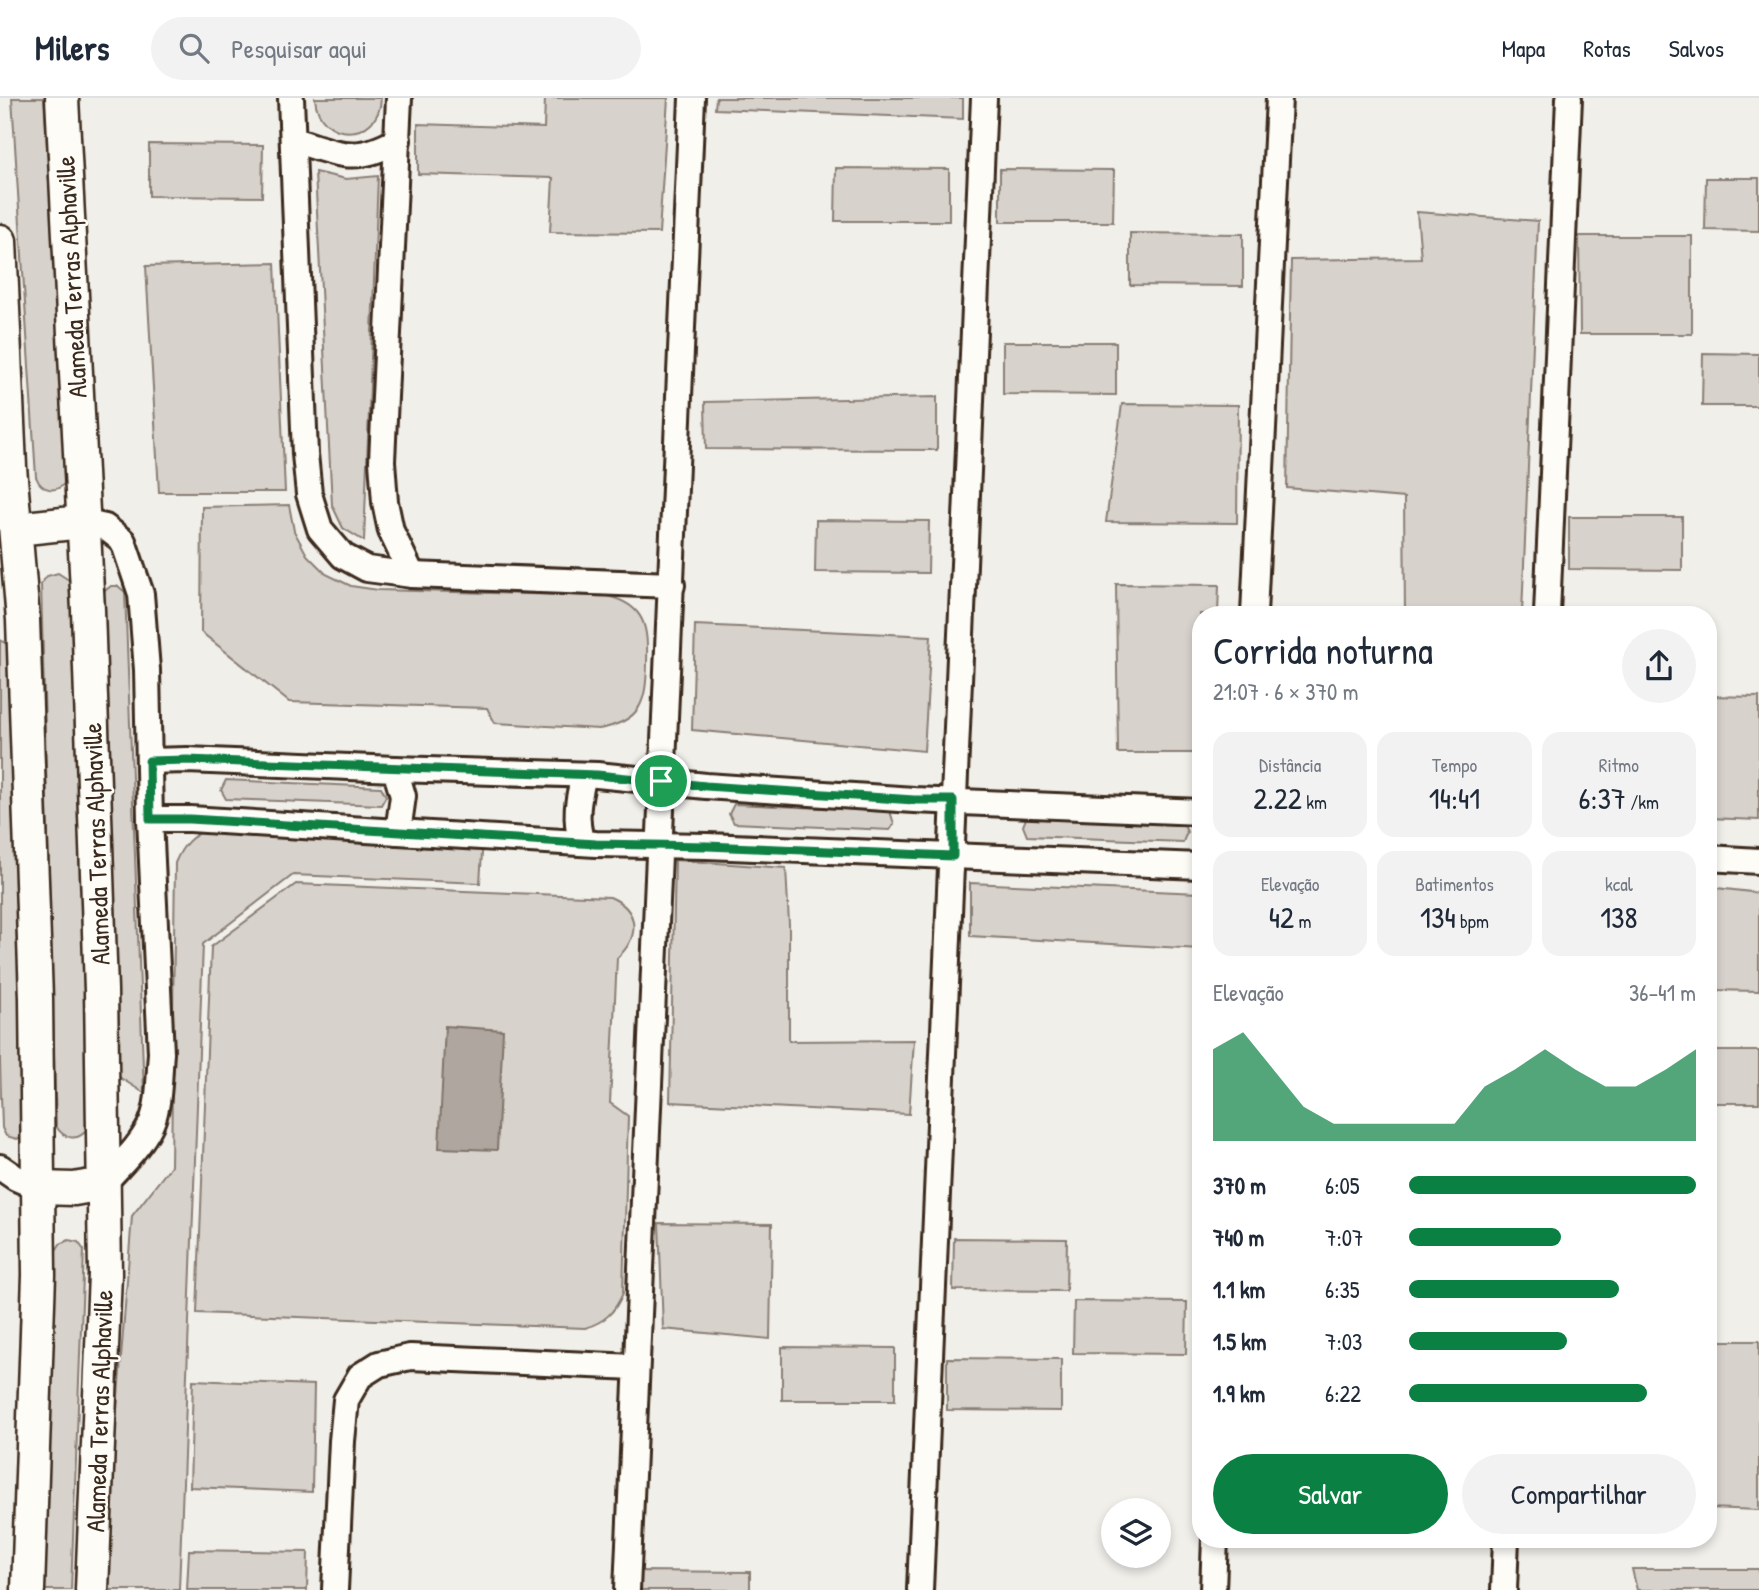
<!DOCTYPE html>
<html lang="pt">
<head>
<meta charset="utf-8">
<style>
	:root { --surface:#fff; --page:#f2f2f3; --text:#1f2937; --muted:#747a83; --line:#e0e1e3; --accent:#0b8043 }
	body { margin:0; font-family:"Patrick Hand",sans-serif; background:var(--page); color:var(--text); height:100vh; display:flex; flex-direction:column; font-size:26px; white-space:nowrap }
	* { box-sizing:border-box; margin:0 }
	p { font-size:23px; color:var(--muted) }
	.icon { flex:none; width:38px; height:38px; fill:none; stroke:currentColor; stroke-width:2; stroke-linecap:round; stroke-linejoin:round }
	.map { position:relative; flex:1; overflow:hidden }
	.side { position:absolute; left:1192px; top:508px; width:525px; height:942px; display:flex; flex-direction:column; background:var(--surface); border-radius:28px; box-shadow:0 4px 10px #0003 }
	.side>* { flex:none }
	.controls { position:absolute; left:1101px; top:1400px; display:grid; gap:14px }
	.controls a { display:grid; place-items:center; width:70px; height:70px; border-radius:50%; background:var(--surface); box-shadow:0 4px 10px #0003; font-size:35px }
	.pin { position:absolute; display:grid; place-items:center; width:60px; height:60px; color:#fff; margin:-30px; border:4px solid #fff; border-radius:50%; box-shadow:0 2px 7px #0007 }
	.round { display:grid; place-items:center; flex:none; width:74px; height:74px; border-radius:37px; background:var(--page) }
	.headline { display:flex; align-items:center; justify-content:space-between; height:119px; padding:0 21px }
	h1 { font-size:38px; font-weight:600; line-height:52px }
	.stats { display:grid; grid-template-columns:repeat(3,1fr); gap:10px; height:119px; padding:7px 21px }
	.stats div { display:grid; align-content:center; border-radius:18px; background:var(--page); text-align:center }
	.stats b { font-size:30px; font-weight:600 }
	.stats small { font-size:19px; font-weight:400 }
	.stats p { font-size:19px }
	.chart { height:196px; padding:14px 21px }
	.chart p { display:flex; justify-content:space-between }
	.chart svg { width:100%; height:126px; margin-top:7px; fill:var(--accent); opacity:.7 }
	.cta { display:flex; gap:14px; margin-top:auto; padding:14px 21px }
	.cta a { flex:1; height:80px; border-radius:42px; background:var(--accent); color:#fff; font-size:28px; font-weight:600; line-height:80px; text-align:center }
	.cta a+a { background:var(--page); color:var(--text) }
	ul { padding:0 21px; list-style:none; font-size:23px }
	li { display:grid; grid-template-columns:112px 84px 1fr; align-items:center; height:52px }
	li i { height:18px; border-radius:9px; background:var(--accent) }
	header { display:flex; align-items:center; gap:42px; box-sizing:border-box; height:98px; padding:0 35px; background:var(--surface); border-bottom:2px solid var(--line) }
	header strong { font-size:33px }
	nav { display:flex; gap:38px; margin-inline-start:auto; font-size:24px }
	.search { width:490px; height:63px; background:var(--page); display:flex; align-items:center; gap:18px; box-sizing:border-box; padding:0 24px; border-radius:38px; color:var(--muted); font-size:26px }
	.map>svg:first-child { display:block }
	.green { fill:#d7d2cc; stroke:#897e75; stroke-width:2 }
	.water { fill:#aea69f; stroke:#80746b; stroke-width:2 }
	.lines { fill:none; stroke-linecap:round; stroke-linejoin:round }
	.minor-casing { stroke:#3b2a1e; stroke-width:30 }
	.tertiary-casing { stroke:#3b2a1e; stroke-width:37 }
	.minor { stroke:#fdfcf7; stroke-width:24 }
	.tertiary { stroke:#fdfcf7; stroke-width:32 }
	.route-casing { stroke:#fff; stroke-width:14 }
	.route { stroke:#0b8043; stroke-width:9 }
	.labels { text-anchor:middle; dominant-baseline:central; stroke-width:5; stroke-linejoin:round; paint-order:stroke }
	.street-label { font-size:26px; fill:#3b2a1e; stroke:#fdfcf7 }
</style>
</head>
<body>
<header>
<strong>Milers</strong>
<div class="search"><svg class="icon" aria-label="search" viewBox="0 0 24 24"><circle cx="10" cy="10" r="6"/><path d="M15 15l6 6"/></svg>Pesquisar aqui</div>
<nav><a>Mapa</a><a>Rotas</a><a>Salvos</a></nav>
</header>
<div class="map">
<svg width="1759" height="1492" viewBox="0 0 1759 1492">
	<rect width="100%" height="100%" fill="#f1efea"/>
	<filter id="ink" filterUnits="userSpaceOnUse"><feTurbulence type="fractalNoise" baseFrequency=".0143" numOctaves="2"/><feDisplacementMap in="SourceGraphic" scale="14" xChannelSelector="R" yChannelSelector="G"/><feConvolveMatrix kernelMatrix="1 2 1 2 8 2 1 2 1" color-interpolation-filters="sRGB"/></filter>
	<g filter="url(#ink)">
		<g class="green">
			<path d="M12,0H44L67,382C58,396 42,394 36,379Z"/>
			<path d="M315,0H381C380,45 318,45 315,0Z"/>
			<path d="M545,0H668L659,135L550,134L553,80L418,76V26L544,30Z"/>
			<path d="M716,0H963V21L715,11Z"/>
			<path d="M149,46L263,47L262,99L149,98Z"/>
			<path d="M836,70L949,71V123H835Z"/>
			<path d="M1000,71L1114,72L1113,124H1000Z"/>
			<path d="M315,74L346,81L378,78L364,443L343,430L332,407Z"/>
			<path d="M1706,80H1759V133L1705,132Z"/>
			<path d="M1417,114L1538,123L1522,516H1405L1404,400L1287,390L1291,162L1421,160Z"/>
			<path d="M1130,135L1243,136V188L1130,187Z"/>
			<path d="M1579,138H1692V236H1580Z"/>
			<path d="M275,165L285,394H159L146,168Z"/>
			<path d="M1003,244H1116V297L1003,296Z"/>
			<path d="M1703,255L1759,256V308H1702Z"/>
			<path d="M937,299V352L706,351L705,304Z"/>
			<path d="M1122,306L1238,307L1237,425L1106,424Z"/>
			<path d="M289,407L294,433L307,457L326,476L351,488L378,492L607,498C646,507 648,530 647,565C646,604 642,623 599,631L495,625L487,610L289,604L201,534L202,409Z"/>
			<path d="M1569,419H1682V472L1569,471Z"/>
			<path d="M816,422L929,423L928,475L815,474Z"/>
			<path d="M58,475L72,484L88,1030C79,1044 64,1042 56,1028L41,486L47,478Z"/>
			<path d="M1116,486L1219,487L1218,516H1200V655H1118Z"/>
			<path d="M111,488H118L125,494L144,995L119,979L102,495Z"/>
			<path d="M695,527L931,538L924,653L692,632Z"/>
			<path d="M0,542L13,549L24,1038L17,1041L6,1038L2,1030L0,964Z"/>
			<path d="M1708,598L1759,599V722L1708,720Z"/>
			<path d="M226,682L381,689L386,698L381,707L226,701L221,692Z"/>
			<path d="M734,706L890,713L894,726L890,732L734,725L729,716Z"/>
			<path d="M1027,718L1183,725L1187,734L1183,744L1027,738L1023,728Z"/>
			<path d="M210,730L483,740L480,785L293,777L203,846L179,1492H103L132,1118L171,1068L175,765C183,746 191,738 210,730Z"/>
			<path d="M675,762L786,770L789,826V943L914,942L909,1016L670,1004Z"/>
			<path d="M970,785L1200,795V851L970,838Z"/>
			<path d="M296,786L610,799C640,812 640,839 617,860L610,1005L628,1018L623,1195C615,1214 605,1224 585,1230L197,1215L211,849Z"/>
			<path d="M1708,789L1759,795V893L1708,892Z"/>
			<rect x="1708" y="953" width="51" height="52"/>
			<path d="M659,1125L772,1126L770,1241L663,1231Z"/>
			<path d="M954,1140L1067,1141L1066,1193L953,1192Z"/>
			<path d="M69,1142L78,1144L84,1152L71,1492H41L55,1154L60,1146Z"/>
			<path d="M1074,1203L1187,1204L1186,1256L1073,1255Z"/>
			<path d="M1708,1243H1759V1412L1708,1410Z"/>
			<path d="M782,1249L895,1250V1302H782Z"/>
			<path d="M947,1260L1061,1261V1313L947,1312Z"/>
			<path d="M193,1282L314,1287L312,1394L190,1389Z"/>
			<path d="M189,1452L308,1454L307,1492H187Z"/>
			<path d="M1632,1471H1759V1492H1637Z"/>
			<path d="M637,1473L750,1474V1492H637Z"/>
		</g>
		<path class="water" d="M445,928L503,932L497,1052L439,1050Z"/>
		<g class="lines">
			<defs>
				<g id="minor">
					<path d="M291,0L305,356L309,396L320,431L343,458L367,471L412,477L672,487"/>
					<path d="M399,0L382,363L385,404L391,433L412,477"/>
					<path d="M293,42C338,55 354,67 398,42"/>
					<path d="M82,424L105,429L123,443L141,496L147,572L150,721L161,955C159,977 160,1006 151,1026C140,1049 120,1067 103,1086"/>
					<path d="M1254,516L1279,0"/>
					<path d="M1547,516L1569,0"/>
					<path d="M149,663L187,662L395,671L403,698L398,734L190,721H150"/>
					<path d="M395,671L597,677L706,688L914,702L1200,714"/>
					<path d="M398,734L596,746L707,748L1200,768"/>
					<path d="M582,745C574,721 578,701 584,677"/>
					<path d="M1708,760L1759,763"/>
					<path d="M0,1069L16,1080L39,1090"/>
					<path d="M335,1492L342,1343L346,1302L360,1278L379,1266L410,1259L635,1269"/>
					<path d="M627,1492L692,0"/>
					<path d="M920,1492C943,995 961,497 984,0"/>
					<path d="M1213,1492L1215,1440"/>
					<path d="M1504,1492L1506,1440"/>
				</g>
				<g id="tertiary">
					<path d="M62,0L88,512L101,892L105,1176L92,1492"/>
					<path d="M0,143L10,369L23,522L36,900L39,1177L28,1492"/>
					<path d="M16,431L82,424"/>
					<path d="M39,1090L74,1091L103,1086"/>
				</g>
			</defs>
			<use href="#minor" class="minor-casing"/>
			<use href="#tertiary" class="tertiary-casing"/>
			<use href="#minor" class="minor"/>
			<use href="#tertiary" class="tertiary"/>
		</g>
	</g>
	<g class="lines" filter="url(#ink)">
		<defs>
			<path id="route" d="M187,662L597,677L706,688L914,702H953V758L707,748L596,746L190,721H150L149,663Z"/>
		</defs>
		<use href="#route" class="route-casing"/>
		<use href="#route" class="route"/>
	</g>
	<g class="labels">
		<g class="street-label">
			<text transform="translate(71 179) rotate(-93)">Alameda Terras Alphaville</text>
			<text transform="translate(96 746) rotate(-92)">Alameda Terras Alphaville</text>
			<text transform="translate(99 1313) rotate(-88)">Alameda Terras Alphaville</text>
		</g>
	</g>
</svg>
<div class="controls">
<a><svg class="icon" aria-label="layers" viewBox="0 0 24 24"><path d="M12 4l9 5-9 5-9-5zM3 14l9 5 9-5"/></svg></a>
</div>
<div class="pin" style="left:661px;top:683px;background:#1e9e55"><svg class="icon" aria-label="arrive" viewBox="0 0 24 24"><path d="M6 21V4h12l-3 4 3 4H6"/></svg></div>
<section class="side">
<div class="headline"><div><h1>Corrida noturna</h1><p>21:07 · 6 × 370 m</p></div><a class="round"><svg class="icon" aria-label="share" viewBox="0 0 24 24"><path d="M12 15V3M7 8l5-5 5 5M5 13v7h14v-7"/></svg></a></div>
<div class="stats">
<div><p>Distância</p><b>2.22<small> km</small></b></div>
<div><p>Tempo</p><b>14:41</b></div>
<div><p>Ritmo</p><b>6:37<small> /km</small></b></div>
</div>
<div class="stats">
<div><p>Elevação</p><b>42<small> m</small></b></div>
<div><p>Batimentos</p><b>134<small> bpm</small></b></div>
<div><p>kcal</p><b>138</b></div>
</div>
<div class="chart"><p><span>Elevação</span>36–41 m</p>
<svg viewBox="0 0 160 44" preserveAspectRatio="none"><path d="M0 44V12L10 6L20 19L30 32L40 38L50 38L60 38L70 38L80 38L90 25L100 19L110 12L120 19L130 25L140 25L150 19L160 12V44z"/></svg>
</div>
<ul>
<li><b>370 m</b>6:05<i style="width:100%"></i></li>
<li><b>740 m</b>7:07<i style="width:53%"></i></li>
<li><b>1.1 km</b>6:35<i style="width:73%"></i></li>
<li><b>1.5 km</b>7:03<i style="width:55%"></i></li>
<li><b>1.9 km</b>6:22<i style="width:83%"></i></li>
</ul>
<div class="cta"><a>Salvar</a><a>Compartilhar</a></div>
</section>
</div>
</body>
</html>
